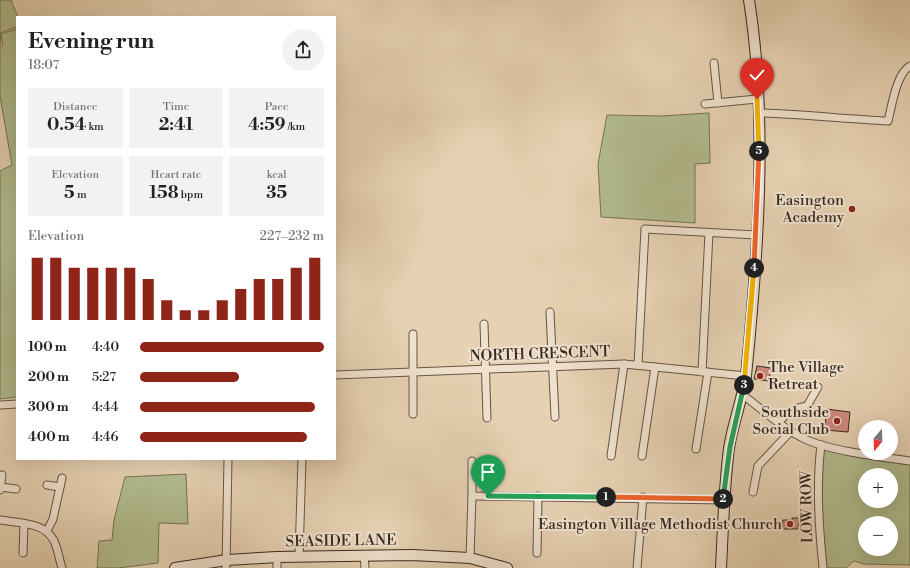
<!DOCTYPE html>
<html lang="en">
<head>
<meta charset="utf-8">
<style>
	:root { --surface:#fff; --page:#f2f2f2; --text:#222; --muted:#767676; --accent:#8f2418 }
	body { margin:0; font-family:"Libre Bodoni",serif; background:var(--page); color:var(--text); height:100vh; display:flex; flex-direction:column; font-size:15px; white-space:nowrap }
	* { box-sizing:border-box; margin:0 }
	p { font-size:13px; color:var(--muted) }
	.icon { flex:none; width:22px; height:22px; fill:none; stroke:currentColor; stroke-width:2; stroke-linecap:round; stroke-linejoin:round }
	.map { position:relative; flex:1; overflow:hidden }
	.side { position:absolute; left:16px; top:16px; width:320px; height:444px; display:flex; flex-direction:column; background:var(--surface); border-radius:0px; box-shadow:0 4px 16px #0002 }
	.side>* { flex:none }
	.needle { width:26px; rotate:199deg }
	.buttons { position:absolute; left:858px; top:420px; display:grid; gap:8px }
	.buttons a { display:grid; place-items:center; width:40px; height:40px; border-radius:50%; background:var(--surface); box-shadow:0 4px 16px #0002; font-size:20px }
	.pin { position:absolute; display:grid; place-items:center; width:34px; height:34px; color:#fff; margin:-41px -17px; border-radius:50% 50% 50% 0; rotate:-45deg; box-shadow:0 0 4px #0007 }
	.pin .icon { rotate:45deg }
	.km { position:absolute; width:20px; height:20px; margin:-10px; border-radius:50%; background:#222; color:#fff; font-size:11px; line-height:20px; text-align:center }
	.round { display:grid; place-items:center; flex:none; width:42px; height:42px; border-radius:21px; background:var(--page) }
	.overview { display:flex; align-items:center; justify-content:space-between; height:68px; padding:0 12px }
	h1 { font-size:22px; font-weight:700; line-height:30px }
	.stats { display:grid; grid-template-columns:repeat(3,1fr); gap:6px; height:68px; padding:4px 12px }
	.stats div { display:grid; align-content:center; border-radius:0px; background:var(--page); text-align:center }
	.stats b { font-size:17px; font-weight:700 }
	.stats small { font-size:11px; font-weight:400 }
	.stats p { font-size:11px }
	.chart { height:112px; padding:8px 12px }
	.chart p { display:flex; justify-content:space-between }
	.chart svg { width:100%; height:72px; margin-top:4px; stroke:var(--accent); stroke-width:6 }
	ul { padding:0 12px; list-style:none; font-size:13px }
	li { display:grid; grid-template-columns:64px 48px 1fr; align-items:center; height:30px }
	li i { height:10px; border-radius:5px; background:var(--accent) }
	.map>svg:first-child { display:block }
	.green { fill:#b2bc8f; stroke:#767359; fill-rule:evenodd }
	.building { fill:#cd887e; stroke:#392a23 }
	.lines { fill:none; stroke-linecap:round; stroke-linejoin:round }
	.street-casing { stroke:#645447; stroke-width:9 }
	.secondary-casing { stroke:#392a23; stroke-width:12 }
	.street { stroke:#efe1cd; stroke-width:7 }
	.secondary { stroke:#efe1cd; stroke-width:10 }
	.split-1-casing { stroke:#fff; stroke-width:8 }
	.split-2-casing { stroke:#fff; stroke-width:8 }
	.split-3-casing { stroke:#fff; stroke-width:8 }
	.split-4-casing { stroke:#fff; stroke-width:8 }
	.split-5-casing { stroke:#fff; stroke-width:8 }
	.split-6-casing { stroke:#fff; stroke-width:8 }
	.split-1 { stroke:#22a559; stroke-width:5 }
	.split-2 { stroke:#f0652b; stroke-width:5 }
	.split-3 { stroke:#22a559; stroke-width:5 }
	.split-4 { stroke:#f5b400; stroke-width:5 }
	.split-5 { stroke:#f0652b; stroke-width:5 }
	.split-6 { stroke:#f5b400; stroke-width:5 }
	.poi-dot { fill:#8f2418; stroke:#efe1cd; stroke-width:1.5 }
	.labels { text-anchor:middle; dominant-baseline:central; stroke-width:4; stroke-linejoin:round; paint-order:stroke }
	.poi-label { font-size:15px; fill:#392a23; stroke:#efe1cd; text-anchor:end }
	.street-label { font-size:15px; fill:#392a23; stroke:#efe1cd }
</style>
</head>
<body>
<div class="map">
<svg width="910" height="568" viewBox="0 0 910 568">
	<rect width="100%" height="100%" fill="#e6d1b2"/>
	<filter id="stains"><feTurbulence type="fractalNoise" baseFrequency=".005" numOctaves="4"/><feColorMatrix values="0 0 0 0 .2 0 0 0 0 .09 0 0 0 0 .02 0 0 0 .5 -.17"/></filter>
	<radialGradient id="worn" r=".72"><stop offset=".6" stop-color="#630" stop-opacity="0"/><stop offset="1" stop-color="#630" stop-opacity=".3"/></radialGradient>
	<g class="green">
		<path d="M0,0H11L18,17L17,27L0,33L1,44H0Z"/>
		<path d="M17,29V397L0,399V171L12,165L0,96V46H3L1,34Z"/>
		<path d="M709,113L710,163L695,164V223L601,217L598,164L607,115L662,116Z"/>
		<path d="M821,445L910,461V565L864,564L854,561L846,568H823ZM865,475H891V501H865ZM865,523H891V549H865Z"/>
		<path d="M186,474L188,524L159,523L158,563L118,568H97L99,541L112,540L114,520L125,477Z"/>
	</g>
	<g class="building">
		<path d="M757,366L771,368L769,381L754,379Z"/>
		<path d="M826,409L850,412L848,432L825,430Z"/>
		<path d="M792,518H799L798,529H782L783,520H792Z"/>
	</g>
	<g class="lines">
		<defs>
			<g id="street">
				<path d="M714,63L718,103"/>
				<path d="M705,104L757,99"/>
				<path d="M758,113C802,114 845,119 888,121C892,106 896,74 910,66"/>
				<path d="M550,312L555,417"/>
				<path d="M484,324L487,418"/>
				<path d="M413,334V414"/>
				<path d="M638,365L645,229L756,235"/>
				<path d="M702,372L709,233"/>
				<path d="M335,375L624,364L746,376"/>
				<path d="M743,395C763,410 783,429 805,439C830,451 882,457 910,461"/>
				<path d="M0,405L17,404"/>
				<path d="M779,422C788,411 793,409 807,406L818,387"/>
				<path d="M821,445C816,486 819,527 823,568"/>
				<path d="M696,449L708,372"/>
				<path d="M611,456L624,364"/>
				<path d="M642,456L655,367"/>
				<path d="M472,461V496L724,500"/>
				<path d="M47,485L60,487"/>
				<path d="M0,487L16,489"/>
				<path d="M0,490L2,475"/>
				<path d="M753,492L758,466L791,431"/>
				<path d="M0,520C18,523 45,522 54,541C58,549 59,559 62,568"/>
				<path d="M47,531L53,519L62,478"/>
				<path d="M23,553L24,524"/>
				<path d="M537,553L538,496"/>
				<path d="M364,555L365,568"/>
				<path d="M299,556L302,459"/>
				<path d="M277,557V568"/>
				<path d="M470,558L472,496"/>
				<path d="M226,568L228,459"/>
				<path d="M637,568L643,497"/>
			</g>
			<g id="secondary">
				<path d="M175,568L227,560L277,557L412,555L470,558L507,568"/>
				<path d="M721,568C723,528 724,488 729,448C733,423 742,400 746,376C758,256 768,119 749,0"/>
			</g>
		</defs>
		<use href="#street" class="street-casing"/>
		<use href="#secondary" class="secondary-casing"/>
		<use href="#street" class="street"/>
		<use href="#secondary" class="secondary"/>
	</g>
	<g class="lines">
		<defs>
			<path id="split-1" d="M488,496L606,497"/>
			<path id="split-2" d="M606,497L723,499"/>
			<path id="split-3" d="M723,499L730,447L744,385"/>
			<path id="split-4" d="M744,385L754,268"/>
			<path id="split-5" d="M754,268L759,151"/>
			<path id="split-6" d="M757,99L759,151"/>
		</defs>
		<use href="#split-1" class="split-1-casing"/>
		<use href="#split-2" class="split-2-casing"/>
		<use href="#split-3" class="split-3-casing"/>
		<use href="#split-4" class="split-4-casing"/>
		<use href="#split-5" class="split-5-casing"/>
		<use href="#split-6" class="split-6-casing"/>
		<use href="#split-1" class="split-1"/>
		<use href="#split-2" class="split-2"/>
		<use href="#split-3" class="split-3"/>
		<use href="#split-4" class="split-4"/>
		<use href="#split-5" class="split-5"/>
		<use href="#split-6" class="split-6"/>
	</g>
	<g class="poi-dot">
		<circle cx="852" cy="209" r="4"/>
		<circle cx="760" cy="376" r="4"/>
		<circle cx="837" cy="421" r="4"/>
		<circle cx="790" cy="524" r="4"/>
	</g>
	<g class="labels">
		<g class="poi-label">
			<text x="844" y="200">Easington<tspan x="844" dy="17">Academy</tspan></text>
			<text x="768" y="367" text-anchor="start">The Village<tspan x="768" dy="17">Retreat</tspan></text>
			<text x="829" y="412">Southside<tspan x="829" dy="17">Social Club</tspan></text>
			<text x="782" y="524">Easington Village Methodist Church</text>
		</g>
		<g class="street-label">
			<text transform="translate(540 354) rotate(-2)">NORTH CRESCENT</text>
			<text transform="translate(807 507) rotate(-91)">LOW ROW</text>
			<text transform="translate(341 541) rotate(-1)">SEASIDE LANE</text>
		</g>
	</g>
	<rect width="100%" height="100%" filter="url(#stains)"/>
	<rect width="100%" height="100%" fill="url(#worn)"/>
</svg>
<div class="buttons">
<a><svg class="needle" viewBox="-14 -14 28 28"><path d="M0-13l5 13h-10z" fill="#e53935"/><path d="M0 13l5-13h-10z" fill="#767676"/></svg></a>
<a>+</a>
<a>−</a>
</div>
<div class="pin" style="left:488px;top:496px;background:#1e9e55"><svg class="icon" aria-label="arrive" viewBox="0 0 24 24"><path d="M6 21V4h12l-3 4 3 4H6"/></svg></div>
<div class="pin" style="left:757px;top:99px;background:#d93025"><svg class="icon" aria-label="check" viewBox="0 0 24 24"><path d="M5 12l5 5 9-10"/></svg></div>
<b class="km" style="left:606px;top:497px">1</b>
<b class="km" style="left:723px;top:499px">2</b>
<b class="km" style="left:744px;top:385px">3</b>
<b class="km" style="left:754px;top:268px">4</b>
<b class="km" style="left:759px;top:151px">5</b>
<section class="side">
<div class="overview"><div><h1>Evening run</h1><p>18:07</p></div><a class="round"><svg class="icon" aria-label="share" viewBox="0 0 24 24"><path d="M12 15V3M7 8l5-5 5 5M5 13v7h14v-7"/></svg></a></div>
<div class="stats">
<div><p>Distance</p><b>0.54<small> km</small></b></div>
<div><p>Time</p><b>2:41</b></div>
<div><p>Pace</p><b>4:59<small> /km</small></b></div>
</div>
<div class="stats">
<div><p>Elevation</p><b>5<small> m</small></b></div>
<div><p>Heart rate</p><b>158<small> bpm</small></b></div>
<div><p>kcal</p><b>35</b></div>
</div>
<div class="chart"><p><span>Elevation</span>227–232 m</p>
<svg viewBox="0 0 160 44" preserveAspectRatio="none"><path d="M5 44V6M15 44V6M25 44V12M35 44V12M45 44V12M55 44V12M65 44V19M75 44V32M85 44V38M95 44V38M105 44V32M115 44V25M125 44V19M135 44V19M145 44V12M155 44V6"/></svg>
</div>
<ul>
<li><b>100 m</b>4:40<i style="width:100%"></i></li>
<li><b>200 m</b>5:27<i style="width:54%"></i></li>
<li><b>300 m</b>4:44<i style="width:95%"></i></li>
<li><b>400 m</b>4:46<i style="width:91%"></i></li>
</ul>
</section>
</div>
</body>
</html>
